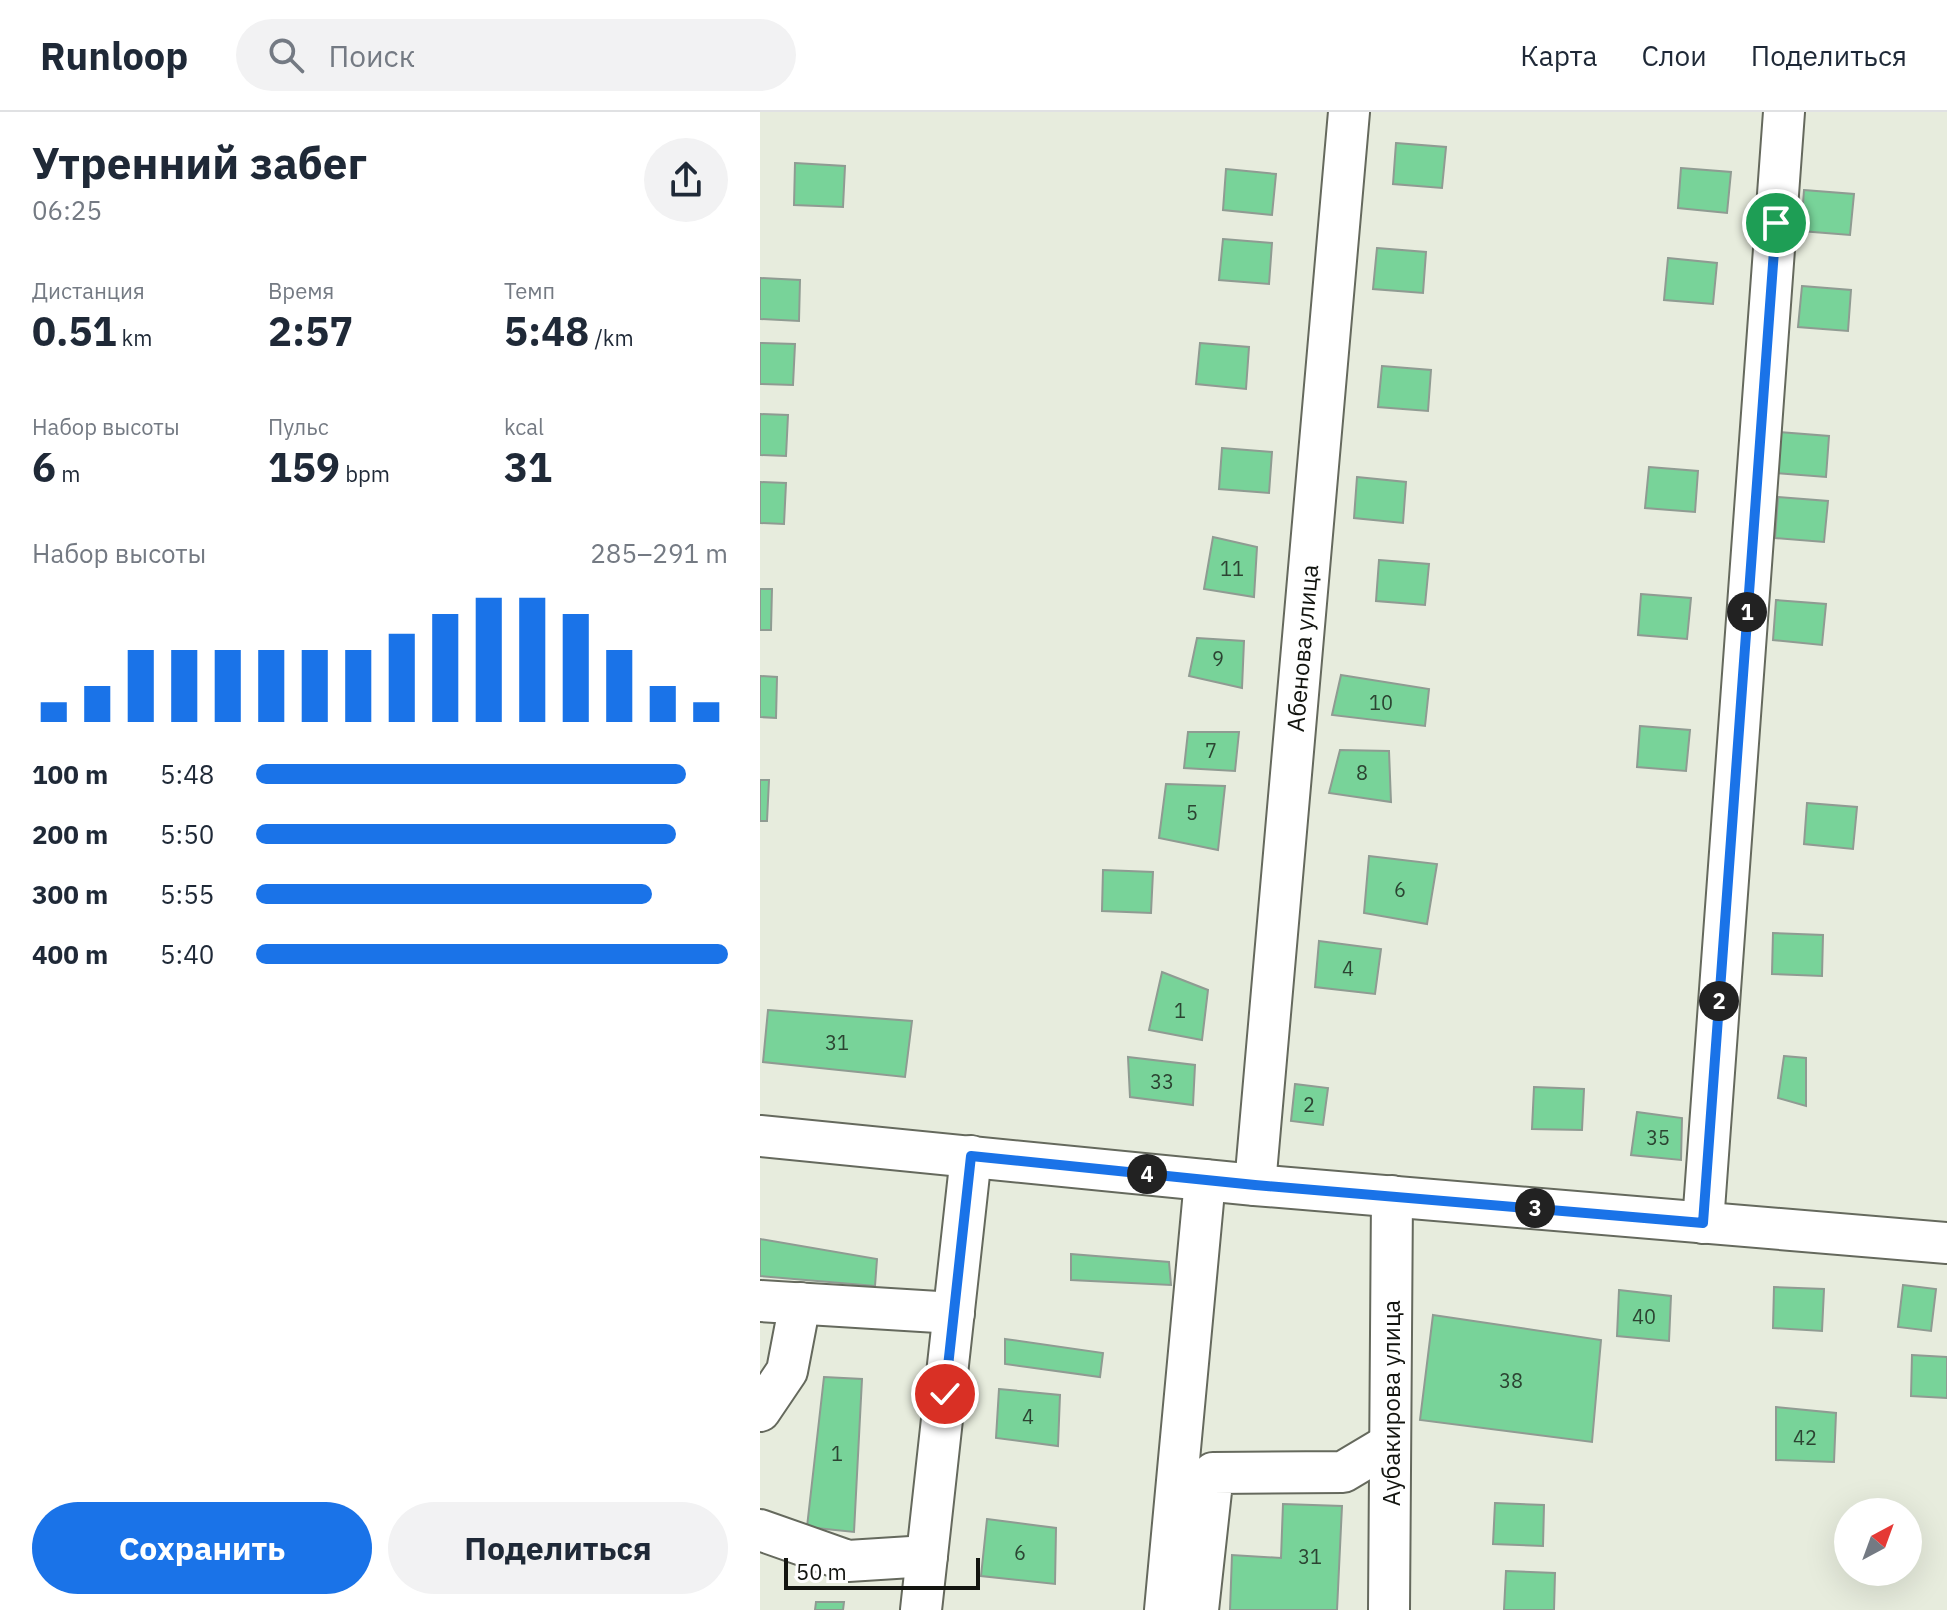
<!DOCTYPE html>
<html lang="ru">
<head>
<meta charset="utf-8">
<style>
	:root { --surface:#fff; --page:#f2f2f3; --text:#1f2937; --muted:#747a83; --line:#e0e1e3; --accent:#1a73e8 }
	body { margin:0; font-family:"IBM Plex Sans",sans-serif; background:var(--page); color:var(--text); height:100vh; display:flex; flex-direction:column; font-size:30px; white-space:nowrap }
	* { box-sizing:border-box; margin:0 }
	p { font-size:26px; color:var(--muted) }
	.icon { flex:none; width:44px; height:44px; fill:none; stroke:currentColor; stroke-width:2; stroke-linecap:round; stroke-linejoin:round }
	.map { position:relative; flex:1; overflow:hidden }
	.drawer { display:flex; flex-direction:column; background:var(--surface); width:760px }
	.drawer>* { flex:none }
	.needle { width:52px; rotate:41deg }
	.controls { position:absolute; left:1074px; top:1386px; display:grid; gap:16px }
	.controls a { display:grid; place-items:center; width:88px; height:88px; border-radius:50%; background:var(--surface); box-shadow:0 8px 32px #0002; font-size:40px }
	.scale { position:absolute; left:24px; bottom:20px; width:196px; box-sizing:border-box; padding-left:8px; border:4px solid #131510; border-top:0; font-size:22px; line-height:28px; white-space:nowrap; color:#131510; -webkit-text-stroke:6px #fff; paint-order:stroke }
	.pin { position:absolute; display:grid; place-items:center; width:68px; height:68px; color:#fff; margin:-34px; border:4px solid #fff; border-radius:50%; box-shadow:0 2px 8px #0007 }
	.km { position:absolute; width:40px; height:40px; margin:-20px; border-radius:50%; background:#222; color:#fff; font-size:22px; line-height:40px; text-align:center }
	.round { display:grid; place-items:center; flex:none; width:84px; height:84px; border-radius:42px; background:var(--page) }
	.summary { display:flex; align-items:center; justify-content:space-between; height:136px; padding:0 32px }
	h1 { font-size:44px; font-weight:800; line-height:60px }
	.stats { display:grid; grid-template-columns:repeat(3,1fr); gap:12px; height:136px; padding:8px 32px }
	.stats div { display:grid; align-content:center }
	.stats b { font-size:40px; font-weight:800 }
	.stats small { font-size:22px; font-weight:400 }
	.stats p { font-size:22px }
	.chart { height:224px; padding:16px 32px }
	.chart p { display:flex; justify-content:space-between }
	.chart svg { width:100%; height:144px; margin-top:8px; stroke:var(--accent); stroke-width:6 }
	.primary-button { display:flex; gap:16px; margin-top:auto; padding:16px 32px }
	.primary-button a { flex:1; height:92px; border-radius:48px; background:var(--accent); color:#fff; font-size:32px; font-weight:800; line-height:92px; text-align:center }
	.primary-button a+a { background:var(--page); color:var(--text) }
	ul { padding:0 32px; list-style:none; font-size:26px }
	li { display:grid; grid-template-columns:128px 96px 1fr; align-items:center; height:60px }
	li i { height:20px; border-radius:10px; background:var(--accent) }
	header { display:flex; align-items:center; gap:48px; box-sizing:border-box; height:112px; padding:0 40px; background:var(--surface); border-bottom:2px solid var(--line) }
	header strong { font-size:38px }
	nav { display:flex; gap:44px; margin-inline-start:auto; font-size:28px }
	.search { width:560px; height:72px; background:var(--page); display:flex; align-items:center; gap:20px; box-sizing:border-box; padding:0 28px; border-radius:44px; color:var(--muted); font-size:30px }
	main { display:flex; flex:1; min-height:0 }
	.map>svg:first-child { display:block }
	.building { fill:#78d399; stroke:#8f9b92; stroke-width:2 }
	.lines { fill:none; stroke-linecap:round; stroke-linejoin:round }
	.minor-casing { stroke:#65695d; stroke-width:44 }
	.minor { stroke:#fff; stroke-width:40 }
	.route-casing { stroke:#fff; stroke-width:16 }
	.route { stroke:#1a73e8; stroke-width:10 }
	.labels { text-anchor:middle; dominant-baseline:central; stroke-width:6; stroke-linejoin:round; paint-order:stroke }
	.number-label { font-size:20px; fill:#2c4432 }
	.street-label { font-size:24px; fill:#131510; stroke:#fff }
</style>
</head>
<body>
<header>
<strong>Runloop</strong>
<div class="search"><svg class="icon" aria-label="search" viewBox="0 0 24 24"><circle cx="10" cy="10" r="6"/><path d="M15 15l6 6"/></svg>Поиск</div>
<nav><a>Карта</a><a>Слои</a><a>Поделиться</a></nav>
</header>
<main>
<section class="drawer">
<div class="summary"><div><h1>Утренний забег</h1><p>06:25</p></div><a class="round"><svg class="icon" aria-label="share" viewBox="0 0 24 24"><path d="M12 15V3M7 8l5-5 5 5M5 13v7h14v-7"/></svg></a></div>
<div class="stats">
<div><p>Дистанция</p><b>0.51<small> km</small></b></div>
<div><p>Время</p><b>2:57</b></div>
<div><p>Темп</p><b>5:48<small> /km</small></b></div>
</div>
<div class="stats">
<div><p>Набор высоты</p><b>6<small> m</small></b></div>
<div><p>Пульс</p><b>159<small> bpm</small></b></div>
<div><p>kcal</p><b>31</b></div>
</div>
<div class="chart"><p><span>Набор высоты</span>285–291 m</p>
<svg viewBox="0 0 160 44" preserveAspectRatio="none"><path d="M5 44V38M15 44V33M25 44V22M35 44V22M45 44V22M55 44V22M65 44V22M75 44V22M85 44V17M95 44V11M105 44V6M115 44V6M125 44V11M135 44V22M145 44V33M155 44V38"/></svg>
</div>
<ul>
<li><b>100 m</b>5:48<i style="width:91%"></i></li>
<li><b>200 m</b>5:50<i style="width:89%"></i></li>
<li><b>300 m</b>5:55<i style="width:84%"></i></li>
<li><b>400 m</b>5:40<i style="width:100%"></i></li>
</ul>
<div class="primary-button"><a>Сохранить</a><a>Поделиться</a></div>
</section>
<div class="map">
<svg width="1187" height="1498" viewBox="0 0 1187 1498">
	<rect width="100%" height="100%" fill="#e7ecdd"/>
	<g class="building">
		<path d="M636,31L686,35L682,76L633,72Z"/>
		<path d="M35,51L85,54L83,95L34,93Z"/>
		<path d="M921,56L971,60L967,101L918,96Z"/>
		<path d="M466,57L516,62L512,103L463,98Z"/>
		<path d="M1044,78L1094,82L1090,123L1041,119Z"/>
		<path d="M463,127L512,131L509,172L459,168Z"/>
		<path d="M617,136L666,140L663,181L613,177Z"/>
		<path d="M908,146L957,151L953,192L904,188Z"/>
		<path d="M0,166L40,168L39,209L0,207Z"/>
		<path d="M1042,174L1091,178L1088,219L1038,215Z"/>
		<path d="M0,231L35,232L33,273L0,272Z"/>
		<path d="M440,231L489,235L486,277L436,272Z"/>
		<path d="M622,254L671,258L668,299L618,295Z"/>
		<path d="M0,302L28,303L26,344L0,343Z"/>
		<path d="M1019,320L1069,324L1066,365L1016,361Z"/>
		<path d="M462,336L512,340L509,381L459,377Z"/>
		<path d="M889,355L938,359L935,400L885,396Z"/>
		<path d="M597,365L646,370L643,411L594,406Z"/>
		<path d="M0,370L26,371L24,412L0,411Z"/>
		<path d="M1018,385L1068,389L1064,430L1015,426Z"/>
		<path d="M453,425L497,435L494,485L444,477Z"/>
		<path d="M619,448L669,452L665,493L616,489Z"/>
		<path d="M0,477H12L11,518H0Z"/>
		<path d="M881,482L931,486L927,527L878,523Z"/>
		<path d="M1016,488L1066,492L1062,533L1013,528Z"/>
		<path d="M437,526L484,529L482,576L429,564Z"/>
		<path d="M581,563L669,577L665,614L572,603Z"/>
		<path d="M0,564L17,565L16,606L0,605Z"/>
		<path d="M880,614L930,618L926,659L877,655Z"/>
		<path d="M428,620H479L475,659L424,656Z"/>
		<path d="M580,638L629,639L631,690L569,681Z"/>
		<path d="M0,668H9L7,709H0Z"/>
		<path d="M406,672L465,674L458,738L399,726Z"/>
		<path d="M1047,691L1097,695L1093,737L1044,732Z"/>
		<path d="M609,744L677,752L667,812L604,801Z"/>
		<path d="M343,758L393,760L391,801L342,799Z"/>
		<path d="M1013,821L1063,823L1062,864L1012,862Z"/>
		<path d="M559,829L621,837L615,882L555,875Z"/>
		<path d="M402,860L448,878L442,928L389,918Z"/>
		<path d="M8,898L152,909L145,965L3,950Z"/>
		<path d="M1024,944L1046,946V994L1018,986Z"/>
		<path d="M368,945L435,953L433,993L370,985Z"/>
		<path d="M535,972L568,976L563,1013L531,1009Z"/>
		<path d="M774,975L824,977L822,1018L772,1017Z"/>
		<path d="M877,1000L922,1006L921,1048L871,1043Z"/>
		<path d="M0,1127L117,1147L115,1174L0,1164Z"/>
		<path d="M311,1142L409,1150L411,1173L311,1168Z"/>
		<path d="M1143,1173L1176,1177L1171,1219L1138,1215Z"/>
		<path d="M1014,1175L1064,1177L1062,1219L1013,1216Z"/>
		<path d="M859,1178L911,1184L909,1229L857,1224Z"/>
		<path d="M673,1203L841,1228L832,1330L660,1308Z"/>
		<path d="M245,1227L343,1241L340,1265L245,1252Z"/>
		<path d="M1152,1243L1187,1245V1286L1151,1284Z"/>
		<path d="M64,1265L102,1267L94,1420L47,1415Z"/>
		<path d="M239,1277L300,1283L298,1334L236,1326Z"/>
		<path d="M1016,1295L1076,1301L1074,1350L1016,1348Z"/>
		<path d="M735,1391L784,1393L783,1434L733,1432Z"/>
		<path d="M523,1392L582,1394L577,1498H470L472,1443L521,1446Z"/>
		<path d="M227,1407L296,1416L295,1472L221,1464Z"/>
		<path d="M746,1459L795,1461L794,1498H744Z"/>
		<path d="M56,1490H84L83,1498H55Z"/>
	</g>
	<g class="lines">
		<defs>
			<g id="minor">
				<path d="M0,1024L495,1073L1187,1131"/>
				<path d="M495,1073L589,0"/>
				<path d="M943,1111L1024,0"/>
				<path d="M0,1189L194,1201"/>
				<path d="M0,1299L27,1259L40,1191"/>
				<path d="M0,1418L88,1449L167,1444"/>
				<path d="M161,1498L211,1044"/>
				<path d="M405,1498L445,1068"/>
				<path d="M438,1498L453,1361L583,1360L630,1332"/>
				<path d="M629,1498L632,1084"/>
			</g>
		</defs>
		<use href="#minor" class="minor-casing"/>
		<use href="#minor" class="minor"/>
	</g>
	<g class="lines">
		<defs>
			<path id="route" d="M185,1282L211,1044L495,1073L943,1111L1016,111"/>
		</defs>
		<use href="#route" class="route-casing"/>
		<use href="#route" class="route"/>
	</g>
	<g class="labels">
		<g class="number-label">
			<text x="472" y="456">11</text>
			<text x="458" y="546">9</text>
			<text x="621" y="590">10</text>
			<text x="451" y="638">7</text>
			<text x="602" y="660">8</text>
			<text x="432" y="700">5</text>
			<text x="640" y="777">6</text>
			<text x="588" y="856">4</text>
			<text x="420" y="898">1</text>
			<text x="77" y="930">31</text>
			<text x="402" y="969">33</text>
			<text x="549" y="992">2</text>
			<text x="898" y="1025">35</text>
			<text x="884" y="1204">40</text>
			<text x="751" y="1268">38</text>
			<text x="268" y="1304">4</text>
			<text x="1045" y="1325">42</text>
			<text x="77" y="1341">1</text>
			<text x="260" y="1440">6</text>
			<text x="550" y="1444">31</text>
		</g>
		<g class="street-label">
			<text transform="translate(542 536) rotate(-85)">Абенова улица</text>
			<text transform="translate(631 1291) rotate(-90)">Аубакирова улица</text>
		</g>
	</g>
</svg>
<div class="controls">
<a><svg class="needle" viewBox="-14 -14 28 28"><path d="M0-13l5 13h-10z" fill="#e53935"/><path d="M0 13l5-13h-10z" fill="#747a83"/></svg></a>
</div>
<div class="scale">50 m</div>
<div class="pin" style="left:1016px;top:111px;background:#1e9e55"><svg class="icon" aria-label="arrive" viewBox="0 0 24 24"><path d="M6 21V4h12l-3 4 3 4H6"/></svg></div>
<div class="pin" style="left:185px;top:1282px;background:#d93025"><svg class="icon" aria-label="check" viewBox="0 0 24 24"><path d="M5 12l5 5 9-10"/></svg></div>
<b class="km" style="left:987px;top:500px">1</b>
<b class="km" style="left:959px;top:889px">2</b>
<b class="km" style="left:775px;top:1096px">3</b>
<b class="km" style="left:387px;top:1062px">4</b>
</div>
</main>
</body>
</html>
